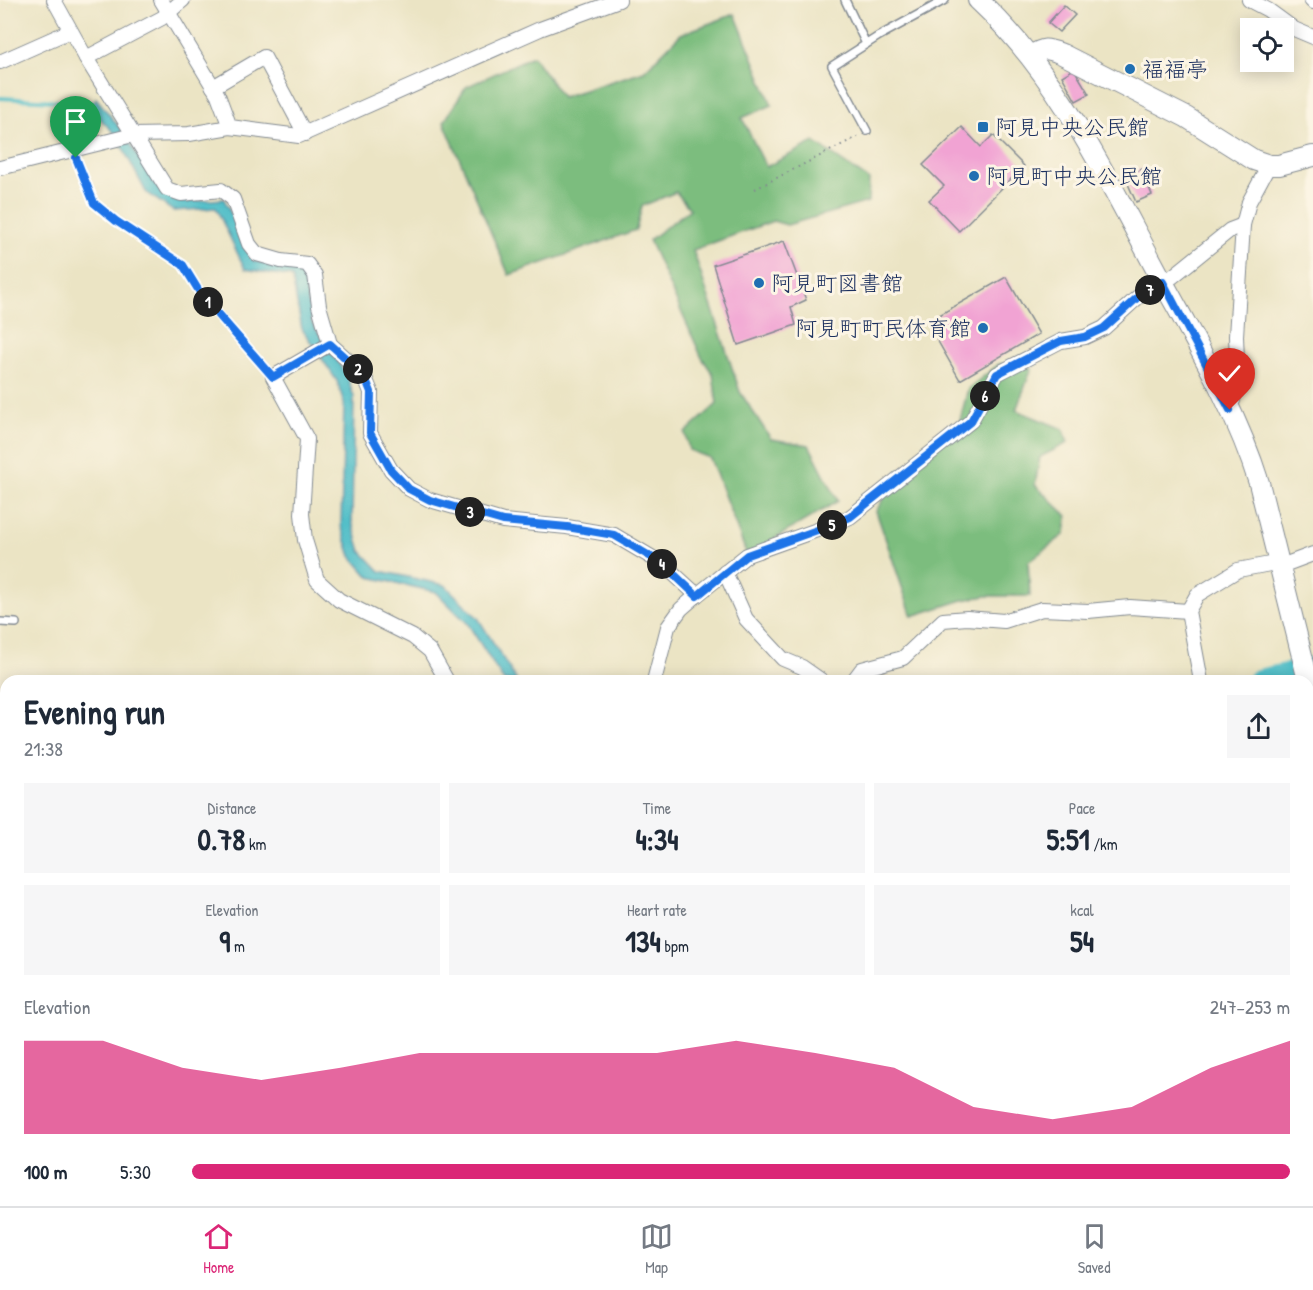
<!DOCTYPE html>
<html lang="en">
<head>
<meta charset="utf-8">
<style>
	:root { --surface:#fff; --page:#f6f6f7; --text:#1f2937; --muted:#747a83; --line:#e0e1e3; --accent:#db2777 }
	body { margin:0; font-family:"Patrick Hand","Klee One",sans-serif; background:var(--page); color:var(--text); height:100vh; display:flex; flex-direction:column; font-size:22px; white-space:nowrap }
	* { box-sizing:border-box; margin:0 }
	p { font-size:20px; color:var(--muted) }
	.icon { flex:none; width:33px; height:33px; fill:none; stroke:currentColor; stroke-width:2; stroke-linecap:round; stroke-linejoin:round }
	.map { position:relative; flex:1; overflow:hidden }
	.sheet { position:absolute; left:0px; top:675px; width:1314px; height:531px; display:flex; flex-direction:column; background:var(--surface); border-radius:18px 18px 0 0; box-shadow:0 3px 15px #0003 }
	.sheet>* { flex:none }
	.buttons { position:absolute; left:1240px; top:18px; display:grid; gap:12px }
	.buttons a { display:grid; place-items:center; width:54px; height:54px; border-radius:0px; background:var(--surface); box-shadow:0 3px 15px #0003; font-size:30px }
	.pin { position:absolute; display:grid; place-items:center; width:51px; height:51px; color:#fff; margin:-62px -26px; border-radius:50% 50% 50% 0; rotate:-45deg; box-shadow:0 0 6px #0007 }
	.pin .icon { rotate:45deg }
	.km { position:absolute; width:30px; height:30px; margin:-15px; border-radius:50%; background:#222; color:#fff; font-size:16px; line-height:30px; text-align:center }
	.round { display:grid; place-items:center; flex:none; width:63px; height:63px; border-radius:0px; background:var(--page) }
	.headline { display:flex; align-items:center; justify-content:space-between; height:102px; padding:0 24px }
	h1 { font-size:33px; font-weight:700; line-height:45px }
	.figures { display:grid; grid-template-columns:repeat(3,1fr); gap:9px; height:102px; padding:6px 24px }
	.figures div { display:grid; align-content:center; border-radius:0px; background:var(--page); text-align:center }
	.figures b { font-size:30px; font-weight:700 }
	.figures small { font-size:16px; font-weight:400 }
	.figures p { font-size:16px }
	.chart { height:168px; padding:12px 24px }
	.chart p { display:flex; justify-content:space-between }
	.chart svg { width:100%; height:108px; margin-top:6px; fill:var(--accent); opacity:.7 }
	ul { padding:0 24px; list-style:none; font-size:20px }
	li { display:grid; grid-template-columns:96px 72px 1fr; align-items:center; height:45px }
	li i { height:15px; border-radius:8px; background:var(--accent) }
	.tab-bar { display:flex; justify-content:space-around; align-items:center; height:84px; border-top:2px solid var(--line); background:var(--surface); font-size:16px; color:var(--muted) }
	.tab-bar a { display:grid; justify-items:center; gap:3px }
	.tab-bar .selected { color:var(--accent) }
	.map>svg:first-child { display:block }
	.forest { fill:#7cbd7e; stroke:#4c766e; stroke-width:1.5 }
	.water { fill:#50bec8; stroke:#367693; stroke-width:1.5 }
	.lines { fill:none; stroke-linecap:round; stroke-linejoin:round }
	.stream { stroke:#50bec8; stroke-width:4 }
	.river { stroke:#50bec8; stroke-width:24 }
	.building { fill:#f1a3d3 }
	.lane-casing { stroke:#838a91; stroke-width:10 }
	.street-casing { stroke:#838a91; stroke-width:16 }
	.secondary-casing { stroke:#838a91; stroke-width:22 }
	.path { stroke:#838a91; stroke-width:2; stroke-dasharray:1.5 4.5; stroke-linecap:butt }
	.lane { stroke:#fff; stroke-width:7 }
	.street { stroke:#fff; stroke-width:14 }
	.secondary { stroke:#fff; stroke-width:20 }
	.route-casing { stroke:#fff; stroke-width:12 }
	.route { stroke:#1a73e8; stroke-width:8 }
	.poi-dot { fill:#1f6fb2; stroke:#fcf5e5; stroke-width:2 }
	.labels { text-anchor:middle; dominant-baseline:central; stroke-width:6; stroke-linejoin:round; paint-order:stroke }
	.poi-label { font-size:22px; fill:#1b2f5e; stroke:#fcf5e5; text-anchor:start }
</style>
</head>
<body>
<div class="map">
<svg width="1313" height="1206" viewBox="0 0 1313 1206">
	<rect width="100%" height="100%" fill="#fcf5e5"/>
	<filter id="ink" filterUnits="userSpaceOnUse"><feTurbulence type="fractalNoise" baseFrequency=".0167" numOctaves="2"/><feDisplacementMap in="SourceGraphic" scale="12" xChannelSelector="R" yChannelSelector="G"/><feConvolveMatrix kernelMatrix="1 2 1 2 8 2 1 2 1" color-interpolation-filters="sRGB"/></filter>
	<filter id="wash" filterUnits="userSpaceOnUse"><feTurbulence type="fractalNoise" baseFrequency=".008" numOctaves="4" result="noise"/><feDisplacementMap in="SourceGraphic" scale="24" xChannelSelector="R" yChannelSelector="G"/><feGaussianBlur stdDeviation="1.35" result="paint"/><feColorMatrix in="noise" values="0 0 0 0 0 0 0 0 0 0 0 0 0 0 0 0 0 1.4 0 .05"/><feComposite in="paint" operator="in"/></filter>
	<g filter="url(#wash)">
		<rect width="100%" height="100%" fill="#ebe4c4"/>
		<g class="forest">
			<path d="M735,14L772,105L742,118L766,167L814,142L869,180L868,202L787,225L773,221L693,250L740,392L771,439L809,445L838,501L747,555L710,458L689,450L685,433L717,404L713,374L702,358L649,240L690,209L676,192L642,206L636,230L509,275L444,122L466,87L533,56L562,97L644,71L681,34Z"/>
			<path d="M999,364L1032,368L1016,410L1063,429L1068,443L1040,457L1035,485L1067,516L1065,534L1028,562L1030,596H986L963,600L912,616L876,511L900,471L958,428L968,389Z"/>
			<rect x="457" y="1200" width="61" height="6"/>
		</g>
		<path class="water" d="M96,98L123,132L156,186L181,202L224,199L254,261L302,270L312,323L347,376L354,397L352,522L361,551L380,571L445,585L478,618L517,681H504L468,624L436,592L369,577L351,556L341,526L344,403L337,381L302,329L292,277L245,269L216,208L173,211L146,192L116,135L91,109Z"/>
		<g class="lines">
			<path class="stream" d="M0,98L93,103L96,107"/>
			<path class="river" d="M1259,681L1313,669"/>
		</g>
		<g id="blocks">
			<g class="building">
				<path d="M1064,5L1075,15L1059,32L1048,23Z"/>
				<path d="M1074,69L1089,94L1076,101L1062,76Z"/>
				<path d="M962,127L981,147L993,135L1024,166L959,231L929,200L944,186L923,165Z"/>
				<path d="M1141,169L1152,195L1136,202L1125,177Z"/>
				<path d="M784,241L806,300L791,307L796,325L738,345L713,265Z"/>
				<path d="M1006,277L1039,334L960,380L927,322Z"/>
			</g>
		</g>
	</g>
	<g filter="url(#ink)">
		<use href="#blocks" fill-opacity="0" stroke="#838a91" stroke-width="1.5"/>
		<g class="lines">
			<defs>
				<g id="lane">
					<path d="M845,0L866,44"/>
					<path d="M867,131L832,66L879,36L945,0"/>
					<path d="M0,622L16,623"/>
				</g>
				<g id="street">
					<path d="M54,0L86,58L167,189L181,194L221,190L233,199L249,244L257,254L281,261L307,264L315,275L319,306L330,344L364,375L371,392L370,433L391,470L409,489L430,500L503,521L567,527L614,535L663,564L697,595"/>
					<path d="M161,0L218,95L230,127"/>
					<path d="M1249,0L1268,10L1294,29L1313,37"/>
					<path d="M1311,0L1313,2"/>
					<path d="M86,58L162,18L183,0"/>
					<path d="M0,62L70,31"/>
					<path d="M213,87L264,57L305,134"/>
					<path d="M0,168L133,135L189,134L230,127L299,136L540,29L619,0"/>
					<path d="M330,344L273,377L307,439L302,514L305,540L317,580L339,600L413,637L430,651L447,681"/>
					<path d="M1230,410L1238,384L1236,336L1243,225L1249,202L1269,165"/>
					<path d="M725,572L746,619L783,659L802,667L822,681"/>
					<path d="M654,681L668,627L681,609L697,595L747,555L834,524L850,517L971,421L997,374L1061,341L1085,337L1104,328L1138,297L1172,277L1230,230L1243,225"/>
					<path d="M853,681L862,669L903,658L943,620L967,618L1004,621L1042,609L1088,611L1130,607L1188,611"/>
					<path d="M1201,681L1188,611L1197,595L1238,570L1270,564L1281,566L1313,554"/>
					<path d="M1308,837L1313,834"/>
					<path d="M0,861L6,859"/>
					<path d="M0,915H6"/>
					<path d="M1308,1084L1313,1089"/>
					<path d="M0,1145L6,1144"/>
					<path d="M640,1200L641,1206"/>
					<path d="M1142,1206V1200"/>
				</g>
				<g id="secondary">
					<path d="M978,0C1059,75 1107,178 1158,273C1195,341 1236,409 1259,483L1313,700"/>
					<path d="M1030,56C1045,47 1046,48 1062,54L1186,117L1254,160L1269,165H1279L1313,156"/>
				</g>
			</defs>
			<use href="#lane" class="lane-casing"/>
			<use href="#street" class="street-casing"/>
			<use href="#secondary" class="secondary-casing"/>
			<g class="path">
				<path d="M78,163L94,203L116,221L183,265L202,296L264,367"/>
				<path d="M755,189L859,136"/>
			</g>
			<use href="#lane" class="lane"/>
			<use href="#street" class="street"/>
			<use href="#secondary" class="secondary"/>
		</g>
	</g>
	<g class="lines" filter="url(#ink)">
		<defs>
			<path id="route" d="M76,158L94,203L116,221L183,265L202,296L273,377L330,344L364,375L371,392L370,433L391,470L409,489L430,500L503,521L567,527L614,535L663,564L697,596L747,555L834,524L850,517L971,421L997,374L1061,341L1085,337L1104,328L1138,297L1163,282L1230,410"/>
		</defs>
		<use href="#route" class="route-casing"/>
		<use href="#route" class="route"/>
	</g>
	<g class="poi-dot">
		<circle cx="1130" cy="69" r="6"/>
		<rect x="977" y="121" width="12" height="12" rx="3"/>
		<circle cx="974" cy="176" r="6"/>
		<circle cx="759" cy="283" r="6"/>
		<circle cx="983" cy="328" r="6"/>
	</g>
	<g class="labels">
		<g class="poi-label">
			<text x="1142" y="69">福福亭</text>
			<text x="995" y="127">阿見中央公民館</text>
			<text x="986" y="176">阿見町中央公民館</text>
			<text x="771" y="283">阿見町図書館</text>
			<text x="971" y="328" text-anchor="end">阿見町町民体育館</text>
		</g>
	</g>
</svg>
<div class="buttons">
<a><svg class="icon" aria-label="locate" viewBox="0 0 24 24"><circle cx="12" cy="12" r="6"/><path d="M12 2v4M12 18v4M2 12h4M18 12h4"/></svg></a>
</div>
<div class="pin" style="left:76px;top:158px;background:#1e9e55"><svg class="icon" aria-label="arrive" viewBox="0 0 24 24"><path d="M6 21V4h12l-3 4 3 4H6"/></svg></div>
<div class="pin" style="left:1230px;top:410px;background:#d93025"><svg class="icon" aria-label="check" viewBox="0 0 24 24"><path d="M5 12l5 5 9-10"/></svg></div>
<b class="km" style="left:208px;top:302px">1</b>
<b class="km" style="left:358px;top:369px">2</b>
<b class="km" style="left:470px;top:512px">3</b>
<b class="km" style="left:662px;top:564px">4</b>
<b class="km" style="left:832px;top:525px">5</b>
<b class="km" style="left:985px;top:396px">6</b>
<b class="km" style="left:1150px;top:290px">7</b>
<section class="sheet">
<div class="headline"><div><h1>Evening run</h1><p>21:38</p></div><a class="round"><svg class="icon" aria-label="share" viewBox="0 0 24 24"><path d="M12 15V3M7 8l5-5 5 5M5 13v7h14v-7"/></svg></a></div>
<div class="figures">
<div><p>Distance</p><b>0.78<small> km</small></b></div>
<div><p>Time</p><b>4:34</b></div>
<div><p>Pace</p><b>5:51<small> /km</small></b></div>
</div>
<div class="figures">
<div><p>Elevation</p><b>9<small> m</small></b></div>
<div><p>Heart rate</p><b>134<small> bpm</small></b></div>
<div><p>kcal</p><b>54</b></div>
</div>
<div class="chart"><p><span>Elevation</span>247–253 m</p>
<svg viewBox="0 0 160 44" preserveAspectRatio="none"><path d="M0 44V6L10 6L20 17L30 22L40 17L50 11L60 11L70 11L80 11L90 6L100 11L110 17L120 33L130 38L140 33L150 17L160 6V44z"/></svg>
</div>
<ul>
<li><b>100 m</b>5:30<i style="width:100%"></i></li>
</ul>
</section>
</div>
<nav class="tab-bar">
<a class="selected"><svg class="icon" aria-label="home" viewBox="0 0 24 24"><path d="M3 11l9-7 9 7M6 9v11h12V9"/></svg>Home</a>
<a><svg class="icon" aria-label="map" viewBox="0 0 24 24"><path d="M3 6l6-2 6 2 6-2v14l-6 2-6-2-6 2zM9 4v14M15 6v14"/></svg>Map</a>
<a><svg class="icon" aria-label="saved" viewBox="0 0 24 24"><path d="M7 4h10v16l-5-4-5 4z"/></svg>Saved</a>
</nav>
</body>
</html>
